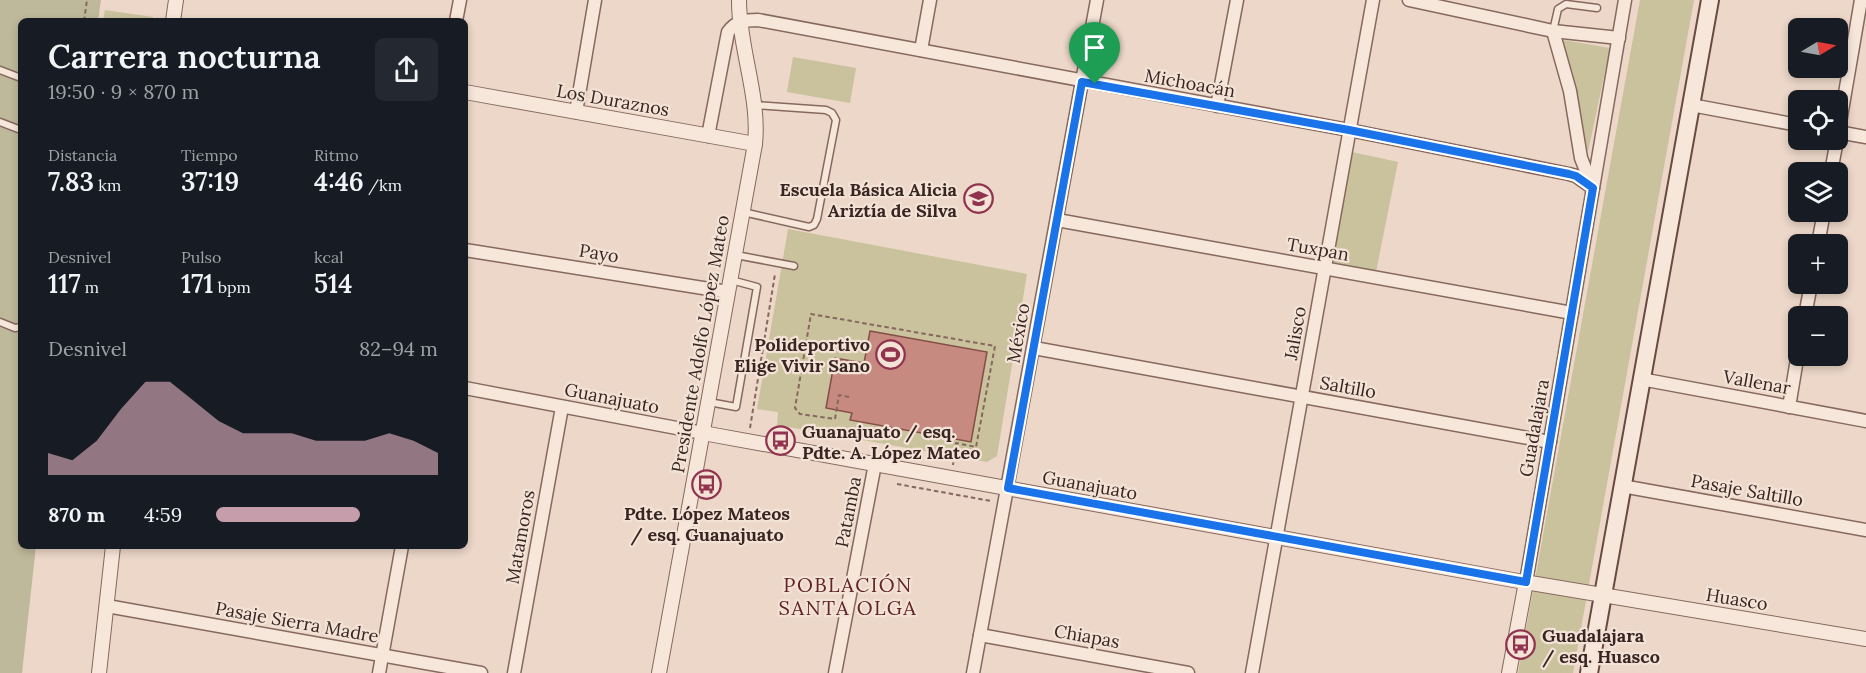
<!DOCTYPE html>
<html lang="es">
<head>
<meta charset="utf-8">
<style>
	:root { --surface:#171b24; --page:#242831; --text:#f1f3f6; --muted:#9ea1a6; --accent:#c69dab }
	body { margin:0; font-family:Lora,serif; background:var(--page); color:var(--text); height:100vh; display:flex; flex-direction:column; font-size:22px; white-space:nowrap }
	* { box-sizing:border-box; margin:0 }
	p { font-size:20px; color:var(--muted) }
	.icon { flex:none; width:33px; height:33px; fill:none; stroke:currentColor; stroke-width:2; stroke-linecap:round; stroke-linejoin:round }
	.map { position:relative; flex:1; overflow:hidden }
	.details { position:absolute; left:18px; top:18px; width:450px; height:531px; display:flex; flex-direction:column; background:var(--surface); border-radius:9px; box-shadow:0 3px 9px #0003 }
	.details>* { flex:none }
	.needle { width:39px; rotate:80deg }
	.controls { position:absolute; left:1788px; top:18px; display:grid; gap:12px }
	.controls a { display:grid; place-items:center; width:60px; height:60px; border-radius:9px; background:var(--surface); box-shadow:0 3px 9px #0003; font-size:30px }
	.pin { position:absolute; display:grid; place-items:center; width:51px; height:51px; color:#fff; margin:-62px -26px; border-radius:50% 50% 50% 0; rotate:-45deg; box-shadow:0 0 6px #0007 }
	.pin .icon { rotate:45deg }
	.round { display:grid; place-items:center; flex:none; width:63px; height:63px; border-radius:9px; background:var(--page) }
	.summary { display:flex; align-items:center; justify-content:space-between; height:102px; padding:0 30px }
	h1 { font-size:33px; font-weight:600; line-height:45px }
	.metrics { display:grid; grid-template-columns:repeat(3,1fr); gap:9px; height:102px; padding:6px 30px }
	.metrics div { display:grid; align-content:center }
	.metrics b { font-size:26px; font-weight:600 }
	.metrics small { font-size:16px; font-weight:400 }
	.metrics p { font-size:16px }
	.chart { height:168px; padding:12px 30px }
	.chart p { display:flex; justify-content:space-between }
	.chart svg { width:100%; height:108px; margin-top:6px; fill:var(--accent); opacity:.7 }
	ul { padding:0 30px; list-style:none; font-size:20px }
	li { display:grid; grid-template-columns:96px 72px 1fr; align-items:center; height:45px }
	li i { height:15px; border-radius:8px; background:var(--accent) }
	.map>svg:first-child { display:block }
	.green { fill:#c9c29d }
	.cemetery { fill:#bfb99b }
	.building { fill:#c78a81; stroke:#844d46; stroke-width:1.5 }
	.lines { fill:none; stroke-linecap:round; stroke-linejoin:round }
	.service-casing { stroke:#86685e; stroke-width:9 }
	.minor-casing { stroke:#86685e; stroke-width:15 }
	.tertiary-casing { stroke:#86685e; stroke-width:16 }
	.secondary-casing { stroke:#684a41; stroke-width:20 }
	.path { stroke:#86685e; stroke-width:2; stroke-dasharray:4.5 3; stroke-linecap:butt }
	.service { stroke:#f7e7db; stroke-width:6 }
	.minor { stroke:#f7e7db; stroke-width:12 }
	.tertiary { stroke:#f7e7db; stroke-width:14 }
	.secondary { stroke:#f7e7db; stroke-width:16 }
	.route-casing { stroke:#fff; stroke-width:12 }
	.route { stroke:#1a73e8; stroke-width:8 }
	.labels { text-anchor:middle; dominant-baseline:central; stroke-width:4.5; stroke-linejoin:round; paint-order:stroke }
	.street-label { font-size:18px; fill:#382521; stroke:#f3e3d7 }
	.poi-label { font-size:18px; font-weight:bold; fill:#382521; stroke:#f3e3d7; text-anchor:end }
	.neighbourhood-label { font-size:20px; letter-spacing:1.5px; fill:#622328; stroke:#f3e3d7 }
</style>
</head>
<body>
<div class="map">
<svg width="1866" height="673" viewBox="0 0 1866 673">
	<rect width="100%" height="100%" fill="#ecd7c8"/>
	<g class="green">
		<path d="M1640,0H1694L1573,673H1518Z"/>
		<path d="M105,10L153,17V21H103Z"/>
		<path d="M1563,40L1610,48L1588,152Z"/>
		<path d="M793,57L856,68L850,103L787,92Z"/>
		<path d="M1352,152L1398,162L1376,272L1330,263Z"/>
		<path d="M788,229L1027,274L997,456L987,462L777,425L778,412L757,409Z"/>
	</g>
	<path class="cemetery" d="M0,0H101L98,21H21V546H36L22,673H0Z"/>
	<path class="building" d="M870,331L987,352L971,442L850,420L852,413L826,408L835,358L864,363Z"/>
	<g class="lines">
		<defs>
			<g id="service">
				<path d="M1553,31L1558,9L1566,4L1597,8"/>
				<path d="M0,70L21,78"/>
				<path d="M0,122L21,130"/>
				<path d="M743,212L809,227L814,225L817,219L836,120L832,113L826,110L755,105"/>
				<path d="M736,255L794,266"/>
				<path d="M0,322L15,328L21,327"/>
				<path d="M709,402L736,407L757,287L731,280"/>
			</g>
			<g id="minor">
				<path d="M1409,0L1553,31L1619,38"/>
				<path d="M456,21L460,0"/>
				<path d="M1553,31L1570,91L1581,158L1592,186"/>
				<path d="M921,50L930,0"/>
				<path d="M1691,105L1798,125"/>
				<path d="M1217,106L1237,0"/>
				<path d="M576,112L595,0"/>
				<path d="M1838,132L1866,137"/>
				<path d="M1838,134L1861,0"/>
				<path d="M708,136L728,32C736,21 745,20 758,20L1349,130L1569,174L1576,176L1593,188"/>
				<path d="M1831,172L1837,140"/>
				<path d="M1057,220L1572,313"/>
				<path d="M1818,244L1824,212"/>
				<path d="M465,250L728,292"/>
				<path d="M1805,316L1811,284"/>
				<path d="M1034,348L1550,442"/>
				<path d="M1641,379L1866,421"/>
				<path d="M465,388L703,433"/>
				<path d="M1789,407L1798,353"/>
				<path d="M1622,486L1866,530"/>
				<path d="M1526,582L1625,0"/>
				<path d="M107,606L481,673"/>
				<path d="M980,635L1188,673"/>
				<path d="M379,673L402,546"/>
				<path d="M514,673L562,407"/>
				<path d="M835,673L875,464"/>
				<path d="M973,673L1097,0"/>
				<path d="M1252,673L1373,0"/>
			</g>
			<g id="tertiary">
				<path d="M173,21L176,0"/>
				<path d="M465,92L755,144"/>
				<path d="M703,433L1513,580L1866,639"/>
				<path d="M99,673L113,546"/>
				<path d="M659,673L755,144C760,96 739,49 739,0"/>
				<path d="M1509,673L1526,582"/>
			</g>
			<path id="secondary" d="M1589,673L1710,0"/>
		</defs>
		<use href="#service" class="service-casing"/>
		<use href="#minor" class="minor-casing"/>
		<use href="#tertiary" class="tertiary-casing"/>
		<use href="#secondary" class="secondary-casing"/>
		<g class="path">
			<path d="M84,21L87,0"/>
			<path d="M849,397L839,395L835,419L800,414L795,408L811,314L995,346L976,447L956,443L953,465"/>
			<path d="M750,428L775,274"/>
			<path d="M897,484L991,501"/>
		</g>
		<use href="#service" class="service"/>
		<use href="#minor" class="minor"/>
		<use href="#tertiary" class="tertiary"/>
		<use href="#secondary" class="secondary"/>
	</g>
	<g class="lines">
		<defs>
			<path id="route" d="M1082,82L1349,130L1569,174L1576,176L1593,188L1526,582L1008,488Z"/>
		</defs>
		<use href="#route" class="route-casing"/>
		<use href="#route" class="route"/>
	</g>
	<defs>
		<symbol id="school-ring" viewBox="-11 -11 22 22"><circle r="9.5" fill="#f3e3d7" stroke="#91334f" stroke-width="1.5"/><path d="M0-5L7-2L0 1L-7-2ZM-4 1L0 2.5L4 1V4Q0 6-4 4Z" fill="#91334f"/></symbol>
		<symbol id="stadium-ring" viewBox="-11 -11 22 22"><circle r="9.5" fill="#f3e3d7" stroke="#91334f" stroke-width="1.5"/><path d="M0-5a6.5 5 0 1 0 0 10a6.5 5 0 1 0 0-10ZM-3.5-1.8h7v3.6h-7Z" fill="#91334f"/></symbol>
		<symbol id="bus-ring" viewBox="-11 -11 22 22"><circle r="9.5" fill="#f3e3d7" stroke="#91334f" stroke-width="1.5"/><path d="M-5-6H5V4H4V6H2V4H-2V6H-4V4H-5ZM-3.5-4V0h7V-4ZM-3.5 1.2v1.5H-2V1.2ZM2 1.2v1.5H3.5V1.2Z" fill="#91334f"/></symbol>
	</defs>
	<g fill-rule="evenodd">
		<use href="#school-ring" x="962" y="182" width="33" height="33"/>
		<use href="#stadium-ring" x="874" y="338" width="33" height="33"/>
		<use href="#bus-ring" x="764" y="424" width="33" height="33"/>
		<use href="#bus-ring" x="690" y="468" width="33" height="33"/>
		<use href="#bus-ring" x="1504" y="628" width="33" height="33"/>
	</g>
	<g class="labels">
		<g class="street-label">
			<text transform="translate(1190 83) rotate(10)">Michoacán</text>
			<text transform="translate(613 100) rotate(10)">Los Duraznos</text>
			<text transform="translate(1318 249) rotate(10)">Tuxpan</text>
			<text transform="translate(599 253) rotate(9)">Payo</text>
			<text transform="translate(1018 333) rotate(-80)">México</text>
			<text transform="translate(1295 333) rotate(-80)">Jalisco</text>
			<text transform="translate(700 344) rotate(-80)">Presidente Adolfo López Mateo</text>
			<text transform="translate(1757 382) rotate(10)">Vallenar</text>
			<text transform="translate(1348 387) rotate(10)">Saltillo</text>
			<text transform="translate(612 398) rotate(11)">Guanajuato</text>
			<text transform="translate(1534 428) rotate(-80)">Guadalajara</text>
			<text transform="translate(1090 485) rotate(10)">Guanajuato</text>
			<text transform="translate(1747 490) rotate(10)">Pasaje Saltillo</text>
			<text transform="translate(848 512) rotate(-79)">Patamba</text>
			<text transform="translate(520 537) rotate(-80)">Matamoros</text>
			<text transform="translate(1737 599) rotate(9)">Huasco</text>
			<text transform="translate(297 622) rotate(10)">Pasaje Sierra Madre</text>
			<text transform="translate(1087 636) rotate(10)">Chiapas</text>
		</g>
		<g class="poi-label">
			<text x="957" y="189">Escuela Básica Alicia<tspan x="957" dy="21">Ariztía de Silva</tspan></text>
			<text x="870" y="344">Polideportivo<tspan x="870" dy="21">Elige Vivir Sano</tspan></text>
			<text x="802" y="431" text-anchor="start">Guanajuato / esq.<tspan x="802" dy="21">Pdte. A. López Mateo</tspan></text>
			<text x="707" y="513" text-anchor="middle">Pdte. López Mateos<tspan x="707" dy="21">/ esq. Guanajuato</tspan></text>
			<text x="1542" y="635" text-anchor="start">Guadalajara<tspan x="1542" dy="21">/ esq. Huasco</tspan></text>
		</g>
		<g class="neighbourhood-label">
			<text x="848" y="584">POBLACIÓN<tspan x="848" dy="23">SANTA OLGA</tspan></text>
		</g>
	</g>
</svg>
<div class="controls">
<a><svg class="needle" viewBox="-14 -14 28 28"><path d="M0-13l5 13h-10z" fill="#e53935"/><path d="M0 13l5-13h-10z" fill="#9ea1a6"/></svg></a>
<a><svg class="icon" aria-label="locate" viewBox="0 0 24 24"><circle cx="12" cy="12" r="6"/><path d="M12 2v4M12 18v4M2 12h4M18 12h4"/></svg></a>
<a><svg class="icon" aria-label="layers" viewBox="0 0 24 24"><path d="M12 4l9 5-9 5-9-5zM3 14l9 5 9-5"/></svg></a>
<a>+</a>
<a>−</a>
</div>
<div class="pin" style="left:1095px;top:84px;background:#1e9e55"><svg class="icon" aria-label="arrive" viewBox="0 0 24 24"><path d="M6 21V4h12l-3 4 3 4H6"/></svg></div>
<section class="details">
<div class="summary"><div><h1>Carrera nocturna</h1><p>19:50 · 9 × 870 m</p></div><a class="round"><svg class="icon" aria-label="share" viewBox="0 0 24 24"><path d="M12 15V3M7 8l5-5 5 5M5 13v7h14v-7"/></svg></a></div>
<div class="metrics">
<div><p>Distancia</p><b>7.83<small> km</small></b></div>
<div><p>Tiempo</p><b>37:19</b></div>
<div><p>Ritmo</p><b>4:46<small> /km</small></b></div>
</div>
<div class="metrics">
<div><p>Desnivel</p><b>117<small> m</small></b></div>
<div><p>Pulso</p><b>171<small> bpm</small></b></div>
<div><p>kcal</p><b>514</b></div>
</div>
<div class="chart"><p><span>Desnivel</span>82–94 m</p>
<svg viewBox="0 0 160 44" preserveAspectRatio="none"><path d="M0 44V35L10 38L20 30L30 17L40 6L50 6L60 14L70 22L80 27L90 27L100 27L110 30L120 30L130 30L140 27L150 30L160 35V44z"/></svg>
</div>
<ul>
<li><b>870 m</b>4:59<i style="width:65%"></i></li>
</ul>
</section>
</div>
</body>
</html>
